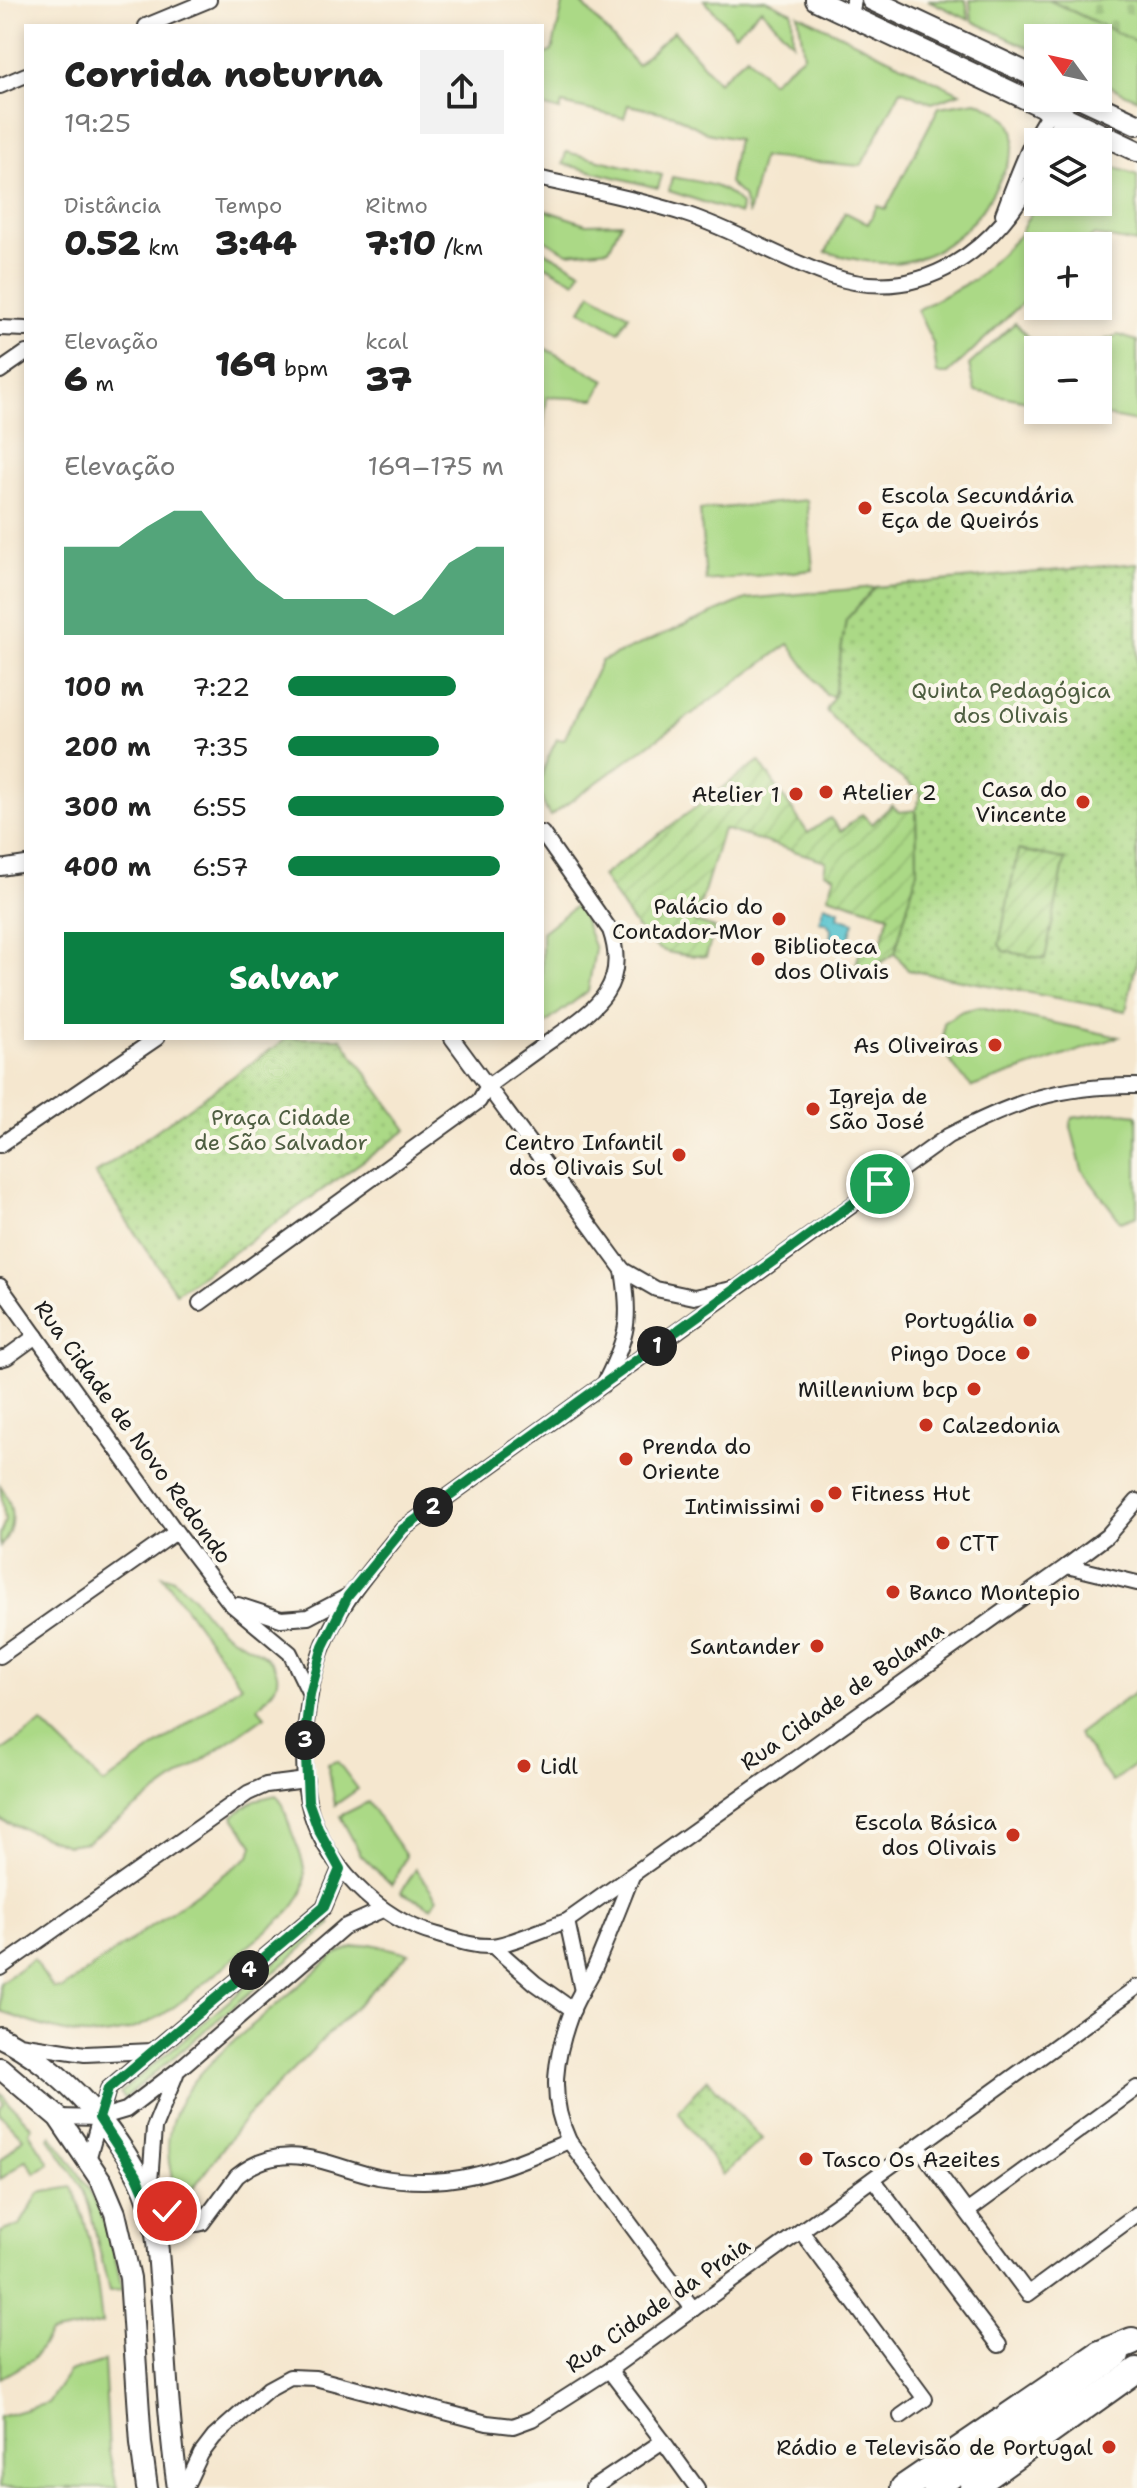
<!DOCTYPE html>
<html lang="pt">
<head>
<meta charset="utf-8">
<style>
	:root { --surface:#fff; --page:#f2f2f2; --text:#222; --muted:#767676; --accent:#0b8043 }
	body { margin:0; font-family:"Shantell Sans",sans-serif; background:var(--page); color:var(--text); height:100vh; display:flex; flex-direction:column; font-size:30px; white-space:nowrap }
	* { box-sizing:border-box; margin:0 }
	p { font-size:26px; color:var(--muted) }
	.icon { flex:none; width:44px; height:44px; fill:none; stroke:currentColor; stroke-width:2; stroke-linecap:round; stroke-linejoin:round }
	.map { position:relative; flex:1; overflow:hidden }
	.sheet { position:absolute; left:24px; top:24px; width:520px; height:1016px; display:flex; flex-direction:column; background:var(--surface); border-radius:0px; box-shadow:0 4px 12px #0003 }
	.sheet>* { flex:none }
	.needle { width:52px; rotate:303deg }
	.fabs { position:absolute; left:1024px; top:24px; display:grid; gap:16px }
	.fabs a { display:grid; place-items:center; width:88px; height:88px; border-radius:0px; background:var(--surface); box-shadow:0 4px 12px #0003; font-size:40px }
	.pin { position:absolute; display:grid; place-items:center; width:68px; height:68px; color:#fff; margin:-34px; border:4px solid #fff; border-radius:50%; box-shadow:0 2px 8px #0007 }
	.km { position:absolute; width:40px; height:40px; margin:-20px; border-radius:50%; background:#222; color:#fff; font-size:22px; line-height:40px; text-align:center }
	.round { display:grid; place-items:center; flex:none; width:84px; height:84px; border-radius:0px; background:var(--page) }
	.head { display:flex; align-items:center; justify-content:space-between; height:136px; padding:0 40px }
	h1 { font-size:36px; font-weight:800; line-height:60px }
	.metrics { display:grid; grid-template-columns:repeat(3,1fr); gap:12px; height:136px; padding:8px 40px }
	.metrics div { display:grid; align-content:center }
	.metrics b { font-size:34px; font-weight:800 }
	.metrics small { font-size:22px; font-weight:400 }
	.metrics p { font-size:22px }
	.chart { height:224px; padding:16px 40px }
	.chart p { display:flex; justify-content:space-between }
	.chart svg { width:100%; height:144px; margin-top:8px; fill:var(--accent); opacity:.7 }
	.action { display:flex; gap:16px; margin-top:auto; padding:16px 40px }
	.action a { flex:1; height:92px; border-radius:0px; background:var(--accent); color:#fff; font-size:32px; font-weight:800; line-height:92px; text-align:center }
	ul { padding:0 40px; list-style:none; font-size:26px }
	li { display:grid; grid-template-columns:128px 96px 1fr; align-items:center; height:60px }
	li i { height:20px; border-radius:10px; background:var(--accent) }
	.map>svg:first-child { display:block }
	.grass { fill:#abd986; stroke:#647a51; stroke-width:2 }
	.cemetery { fill:url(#cemetery-stones); stroke:#647a51; stroke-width:2 }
	.park { fill:url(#park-dots); stroke:#647a51; stroke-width:2 }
	.garden { fill:url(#garden-furrows); stroke:#647a51; stroke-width:2 }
	.water { fill:#55c2cd; stroke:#386f74; stroke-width:2 }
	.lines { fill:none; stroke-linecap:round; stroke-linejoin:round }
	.street-casing { stroke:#3d3a37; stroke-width:18 }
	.secondary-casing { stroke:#3d3a37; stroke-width:24 }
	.primary-casing { stroke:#3d3a37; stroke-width:28 }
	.highway-casing { stroke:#3d3a37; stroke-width:30 }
	.street { stroke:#fff; stroke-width:14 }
	.secondary { stroke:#fff; stroke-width:20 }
	.primary { stroke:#fff; stroke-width:24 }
	.highway { stroke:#fff; stroke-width:26 }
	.route-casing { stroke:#fff; stroke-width:16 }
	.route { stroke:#0b8043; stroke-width:10 }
	.poi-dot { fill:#c8321e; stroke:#fbf7ec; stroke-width:3 }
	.labels { text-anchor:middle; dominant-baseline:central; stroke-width:8; stroke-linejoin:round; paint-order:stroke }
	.poi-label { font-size:22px; fill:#1c1c1c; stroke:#fbf7ec; text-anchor:end }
	.park-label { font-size:22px; fill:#4e5e41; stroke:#fbf7ec }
	.street-label { font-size:22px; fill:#1c1c1c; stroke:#fbf7ec }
</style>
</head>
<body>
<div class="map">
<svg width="1137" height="2488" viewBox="0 0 1137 2488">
	<defs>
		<pattern id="cemetery-stones" width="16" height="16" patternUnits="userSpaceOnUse" patternTransform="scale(2)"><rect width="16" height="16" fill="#abd986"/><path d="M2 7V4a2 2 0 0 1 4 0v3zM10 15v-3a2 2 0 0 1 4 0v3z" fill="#93ba73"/></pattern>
		<pattern id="park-dots" width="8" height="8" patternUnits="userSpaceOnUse" patternTransform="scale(2)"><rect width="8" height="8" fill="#abd986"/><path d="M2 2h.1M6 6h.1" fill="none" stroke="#93ba73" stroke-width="1.8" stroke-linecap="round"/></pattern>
		<pattern id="garden-furrows" width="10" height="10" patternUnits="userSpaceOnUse" patternTransform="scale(2)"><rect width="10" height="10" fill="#abd986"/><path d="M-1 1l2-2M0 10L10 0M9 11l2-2" fill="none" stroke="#93ba73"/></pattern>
	</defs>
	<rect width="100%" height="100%" fill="#fbf7ec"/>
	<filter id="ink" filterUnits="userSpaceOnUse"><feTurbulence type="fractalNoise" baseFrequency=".0125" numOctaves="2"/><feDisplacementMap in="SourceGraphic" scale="16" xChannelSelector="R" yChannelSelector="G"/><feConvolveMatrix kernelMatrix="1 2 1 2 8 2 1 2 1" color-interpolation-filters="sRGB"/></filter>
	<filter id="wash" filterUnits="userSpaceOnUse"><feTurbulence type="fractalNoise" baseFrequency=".006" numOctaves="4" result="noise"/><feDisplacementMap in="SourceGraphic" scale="32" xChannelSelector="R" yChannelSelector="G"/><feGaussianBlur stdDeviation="1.8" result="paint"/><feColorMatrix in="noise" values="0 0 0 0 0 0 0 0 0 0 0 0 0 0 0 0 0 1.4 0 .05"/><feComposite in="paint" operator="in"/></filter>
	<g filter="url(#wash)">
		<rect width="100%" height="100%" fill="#f5e7cf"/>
		<g class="grass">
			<path d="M564,0H579L637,65L674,31L718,82L747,56L771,82L804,55L798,14L960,93L932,103L901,90L861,166L762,157L748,215L743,196L729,183L737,139L707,133L674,115L628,105L624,118L562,104L560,111L542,106V56L552,51Z"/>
			<path d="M704,0H766L792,12L793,43L761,9L735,34Z"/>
			<path d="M928,0H966L969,20Z"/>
			<path d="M970,0H1049L1137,42V99L1098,81V38H1038V52L972,21Z"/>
			<path d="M976,101C991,107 1007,114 1013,130C1017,144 1010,159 1004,171C987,208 965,238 927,255C894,270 859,261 826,252L845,212L868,224L877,206L886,209L939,107Z"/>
			<path d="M566,152L662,175L658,188L563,164Z"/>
			<path d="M1098,162L1137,175V243L1094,235L1082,246H1038V288L948,374H937L933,343L917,310L975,279L1019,236L1038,198V202H1098Z"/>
			<path d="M672,177C698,182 725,183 741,205L740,214L669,191Z"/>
			<path d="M542,209L586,224L621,223L609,249L568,253L542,238Z"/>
			<path d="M542,250L581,271L575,282L542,264Z"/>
			<path d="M591,293L629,315L619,332L581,310Z"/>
			<path d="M1015,323L1041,350H1038V403L975,391L969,365Z"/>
			<path d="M1118,335L1137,341V422L1076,410H1098V350H1077Z"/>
			<path d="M542,347L605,380L595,399L547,397L542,439Z"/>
			<path d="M807,500L813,570L706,581L700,510Z"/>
			<path d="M875,587L846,620L834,696L826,695L789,644L550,816C532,790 544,764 557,739L564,740L601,661L746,599Z"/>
			<path d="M578,904L595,949L588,991L542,1026V932Z"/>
			<path d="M980,1007L1119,1037L972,1087C951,1065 940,1054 944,1022L962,1011Z"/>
			<path d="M1113,1112L1137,1115V1216L1121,1222L1082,1170L1070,1123L1072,1118Z"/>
			<path d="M0,1485C15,1505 16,1528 0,1547V1535L5,1521Z"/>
			<path d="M162,1575C185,1578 202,1614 221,1630C236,1643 269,1651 276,1670C282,1686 267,1696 258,1708L265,1716L87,1842L67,1845L0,1820V1752L42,1723L104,1784L241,1685Z"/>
			<path d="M1137,1691V1764L1112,1782L1078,1734Z"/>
			<path d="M337,1761L358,1789L335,1805L328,1764Z"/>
			<path d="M276,1795C285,1802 285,1814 289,1824C301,1860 319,1882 287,1914C263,1934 239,1954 215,1974C176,2007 140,2039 85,2035C56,2033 29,2021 1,2012L0,1983L33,1959L53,1988L62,1989L250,1856L253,1845L233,1816L255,1800Z"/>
			<path d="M368,1802L406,1856L392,1885L361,1855L340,1816Z"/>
			<path d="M416,1869L437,1898L432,1908L401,1892Z"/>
			<path d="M326,1919L331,1924L125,2098L120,2093Z"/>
			<path d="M371,1944L409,1953L246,2117L182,2203C141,2120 196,2073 255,2023C281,2001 308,1978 334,1955L353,1947Z"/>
			<path d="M0,2093L32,2127L29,2132L49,2163L35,2173L26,2159L0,2180V2161L23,2138L0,2114V2108L4,2103L0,2099Z"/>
			<path d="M51,2135C95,2191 109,2220 122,2290L109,2291L90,2209L82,2187L49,2138Z"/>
			<path d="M72,2187C92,2231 97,2277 102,2324L50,2334L32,2360L0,2378V2232L20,2225L39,2193Z"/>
			<path d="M104,2361L109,2452L117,2488H0V2417L48,2403L69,2372Z"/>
		</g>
		<path class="cemetery" d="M1049,0H1137V42Z"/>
		<g class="park">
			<path d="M1137,563V959L1126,1011L908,970L895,953L917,871L916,810L921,793L868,753L826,711L834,696L846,620L875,587Z"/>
			<path d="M287,1038H341L407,1130L176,1293L95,1174Z"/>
			<path d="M707,2079L762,2139L723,2175L678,2111Z"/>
		</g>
		<g class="garden">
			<path d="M759,761L808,833L830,818L841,831L862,814L872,824L892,805L899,812L916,810L917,871L895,953L873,968H855L862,944L879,949L889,915L828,896L835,876L824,872L826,861L723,829L695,922L715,928L706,957C691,955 676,956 662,950C641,941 616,896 602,876Z"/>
			<path d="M1018,850L1065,859L1045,959L1004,951L999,945Z"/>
		</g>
		<path class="water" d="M824,905L839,910L838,917L854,922L846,948L830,944L831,929L827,923L819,921Z"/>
	</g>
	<g filter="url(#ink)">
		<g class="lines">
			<defs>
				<g id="street">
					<path d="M851,16L854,0"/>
					<path d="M146,26L209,0"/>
					<path d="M0,86L26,75"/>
					<path d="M1051,142L1064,109"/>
					<path d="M542,179C589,190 638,199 685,214C735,230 781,259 831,276C923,307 999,248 1038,168"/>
					<path d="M1003,214C1017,177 1034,127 1061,98"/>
					<path d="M0,328L26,329"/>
					<path d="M0,371L26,353"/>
					<path d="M0,868L26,864"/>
					<path d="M452,1038L623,1270L656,1289L694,1297L732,1289"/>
					<path d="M1137,1086C1060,1085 1016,1101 948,1136L403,1529C373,1566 342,1600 324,1644C307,1685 299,1758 308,1801C321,1862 379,1920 438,1935C455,1940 474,1947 492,1946C511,1944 548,1927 567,1921L1067,1566L1107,1536L1137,1501"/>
					<path d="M0,1145L157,1038"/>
					<path d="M0,1286L176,1532L230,1603L290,1653L310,1694"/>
					<path d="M200,1303L479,1101L488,1086C510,1070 531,1054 553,1039C595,1009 630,987 610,930L542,833"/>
					<path d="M0,1359L7,1357L36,1336"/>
					<path d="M606,1380C628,1336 631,1319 623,1270"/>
					<path d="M1067,1566L1137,1583"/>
					<path d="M238,1605L281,1619L308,1617L348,1596"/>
					<path d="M0,1656L176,1532"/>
					<path d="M632,1876C620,1906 608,1937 595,1967C588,1982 578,1995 572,2011C555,2057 548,2096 569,2141L693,2309"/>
					<path d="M567,1921L582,1991"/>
					<path d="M493,1946L535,1983L573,2010"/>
					<path d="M0,1968L248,1793L266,1785L306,1780"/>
					<path d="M19,2044L85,2054L153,2051L324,1907L340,1869"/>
					<path d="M58,2117L99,2118L126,2110L178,2070L344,1927L382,1910"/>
					<path d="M918,2146L1028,2294L1137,2214"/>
					<path d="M88,2160L108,2089L153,2051"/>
					<path d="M873,2179L999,2345"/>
					<path d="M149,2196L154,2128L176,2074"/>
					<path d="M150,2206C167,2211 185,2229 202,2223L237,2176C285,2137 328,2166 378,2177C400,2181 423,2182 446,2180C488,2176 530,2157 569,2141"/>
					<path d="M968,2211L1137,2088"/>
					<path d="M801,2231L925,2399L901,2416"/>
					<path d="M663,2441L697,2488"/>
					<path d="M185,2488L201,2454L214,2437L268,2389L290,2377L315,2378L487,2423L513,2426L532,2419L609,2370L1137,1987"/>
					<path d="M593,2488L663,2441L609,2370"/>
				</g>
				<g id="secondary">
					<path d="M816,0L1137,151"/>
					<path d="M872,0L1038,78"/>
					<path d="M1081,98L1137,124"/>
					<path d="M0,2037C57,2063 130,2141 149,2202C159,2234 159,2271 162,2305C166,2366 169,2427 178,2488"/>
					<path d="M0,2068L58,2117L102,2182L115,2213L130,2278L141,2443L147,2488"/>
				</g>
				<g id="primary">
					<path d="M935,2488L1117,2355"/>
					<path d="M972,2488L1137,2370"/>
				</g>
				<path id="highway" d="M904,2488L1100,2354L1132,2341"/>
			</defs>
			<use href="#street" class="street-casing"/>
			<use href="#secondary" class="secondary-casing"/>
			<use href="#primary" class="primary-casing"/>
			<use href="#highway" class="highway-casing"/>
			<use href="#street" class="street"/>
			<use href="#secondary" class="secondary"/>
			<use href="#primary" class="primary"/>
			<use href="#highway" class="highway"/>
		</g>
	</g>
	<g class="lines" filter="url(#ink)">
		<defs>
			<path id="route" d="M167,2211L150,2206L137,2176L99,2118L108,2089L324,1907L340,1869L318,1829L308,1801L305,1735L310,1694L323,1646L348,1596L403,1529L880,1184"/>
		</defs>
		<use href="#route" class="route-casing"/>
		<use href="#route" class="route"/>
	</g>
	<g class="poi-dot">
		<circle cx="865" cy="508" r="8"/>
		<circle cx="826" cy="792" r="8"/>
		<circle cx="796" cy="794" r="8"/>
		<circle cx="1083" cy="802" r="8"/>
		<circle cx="779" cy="919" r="8"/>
		<circle cx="758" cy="959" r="8"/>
		<circle cx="995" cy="1045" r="8"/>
		<circle cx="813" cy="1109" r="8"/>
		<circle cx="679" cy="1155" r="8"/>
		<circle cx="1030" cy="1320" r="8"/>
		<circle cx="1023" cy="1353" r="8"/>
		<circle cx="974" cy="1389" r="8"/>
		<circle cx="926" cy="1425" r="8"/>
		<circle cx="626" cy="1459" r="8"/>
		<circle cx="835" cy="1493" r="8"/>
		<circle cx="817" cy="1506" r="8"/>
		<circle cx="943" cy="1543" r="8"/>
		<circle cx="893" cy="1592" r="8"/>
		<circle cx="817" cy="1646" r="8"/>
		<circle cx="524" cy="1766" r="8"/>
		<circle cx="1013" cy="1835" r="8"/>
		<circle cx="806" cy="2159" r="8"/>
		<circle cx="1109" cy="2447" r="8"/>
	</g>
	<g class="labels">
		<g class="poi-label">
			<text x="881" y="495" text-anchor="start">Escola Secundária<tspan x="881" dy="25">Eça de Queirós</tspan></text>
			<text x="1067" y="789">Casa do<tspan x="1067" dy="25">Vincente</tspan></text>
			<text x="842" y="792" text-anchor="start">Atelier 2</text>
			<text x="780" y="794">Atelier 1</text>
			<text x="763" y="906">Palácio do<tspan x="763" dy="25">Contador-Mor</tspan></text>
			<text x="774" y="946" text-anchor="start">Biblioteca<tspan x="774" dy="25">dos Olivais</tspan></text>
			<text x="979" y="1045">As Oliveiras</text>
			<text x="829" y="1096" text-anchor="start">Igreja de<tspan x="829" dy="25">São José</tspan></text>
			<text x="663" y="1142">Centro Infantil<tspan x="663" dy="25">dos Olivais Sul</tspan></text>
			<text x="1014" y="1320">Portugália</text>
			<text x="1007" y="1353">Pingo Doce</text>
			<text x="958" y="1389">Millennium bcp</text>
			<text x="942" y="1425" text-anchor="start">Calzedonia</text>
			<text x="642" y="1446" text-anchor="start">Prenda do<tspan x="642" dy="25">Oriente</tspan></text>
			<text x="851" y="1493" text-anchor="start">Fitness Hut</text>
			<text x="801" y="1506">Intimissimi</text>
			<text x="959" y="1543" text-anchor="start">CTT</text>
			<text x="909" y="1592" text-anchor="start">Banco Montepio</text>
			<text x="801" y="1646">Santander</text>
			<text x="540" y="1766" text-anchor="start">Lidl</text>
			<text x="997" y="1822">Escola Básica<tspan x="997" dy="25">dos Olivais</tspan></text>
			<text x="822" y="2159" text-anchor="start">Tasco Os Azeites</text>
			<text x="1093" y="2447">Rádio e Televisão de Portugal</text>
		</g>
		<g class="park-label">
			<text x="1011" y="690">Quinta Pedagógica<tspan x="1011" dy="25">dos Olivais</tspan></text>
			<text x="281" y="1117">Praça Cidade<tspan x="281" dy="25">de São Salvador</tspan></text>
		</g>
		<g class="street-label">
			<text transform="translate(133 1432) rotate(54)">Rua Cidade de Novo Redondo</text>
			<text transform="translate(842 1696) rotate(-35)">Rua Cidade de Bolama</text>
			<text transform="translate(658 2305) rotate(-35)">Rua Cidade da Praia</text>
		</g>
	</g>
</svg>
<div class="fabs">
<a><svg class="needle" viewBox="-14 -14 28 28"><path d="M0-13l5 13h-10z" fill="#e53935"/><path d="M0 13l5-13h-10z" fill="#767676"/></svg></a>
<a><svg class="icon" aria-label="layers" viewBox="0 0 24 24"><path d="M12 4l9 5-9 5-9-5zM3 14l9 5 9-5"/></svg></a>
<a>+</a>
<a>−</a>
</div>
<div class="pin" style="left:880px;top:1184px;background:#1e9e55"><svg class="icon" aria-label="arrive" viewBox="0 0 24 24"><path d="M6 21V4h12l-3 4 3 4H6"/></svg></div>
<div class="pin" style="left:167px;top:2211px;background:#d93025"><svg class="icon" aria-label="check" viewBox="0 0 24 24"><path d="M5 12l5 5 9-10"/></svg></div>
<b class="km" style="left:657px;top:1346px">1</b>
<b class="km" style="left:433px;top:1507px">2</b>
<b class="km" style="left:305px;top:1740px">3</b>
<b class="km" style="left:249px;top:1970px">4</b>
<section class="sheet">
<div class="head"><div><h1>Corrida noturna</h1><p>19:25</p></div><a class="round"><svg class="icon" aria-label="share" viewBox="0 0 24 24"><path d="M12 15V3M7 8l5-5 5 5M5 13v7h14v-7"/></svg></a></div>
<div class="metrics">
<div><p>Distância</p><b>0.52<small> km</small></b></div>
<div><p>Tempo</p><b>3:44</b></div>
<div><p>Ritmo</p><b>7:10<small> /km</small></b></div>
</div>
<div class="metrics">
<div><p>Elevação</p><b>6<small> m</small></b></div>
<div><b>169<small> bpm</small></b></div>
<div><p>kcal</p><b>37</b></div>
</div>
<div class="chart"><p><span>Elevação</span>169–175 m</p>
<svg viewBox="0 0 160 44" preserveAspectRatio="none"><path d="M0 44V17L10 17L20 17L30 11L40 6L50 6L60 17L70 27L80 33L90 33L100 33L110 33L120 38L130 33L140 22L150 17L160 17V44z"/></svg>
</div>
<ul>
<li><b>100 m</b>7:22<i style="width:78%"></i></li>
<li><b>200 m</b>7:35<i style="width:70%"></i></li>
<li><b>300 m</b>6:55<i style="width:100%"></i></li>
<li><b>400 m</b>6:57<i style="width:98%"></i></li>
</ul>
<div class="action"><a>Salvar</a></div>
</section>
</div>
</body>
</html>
